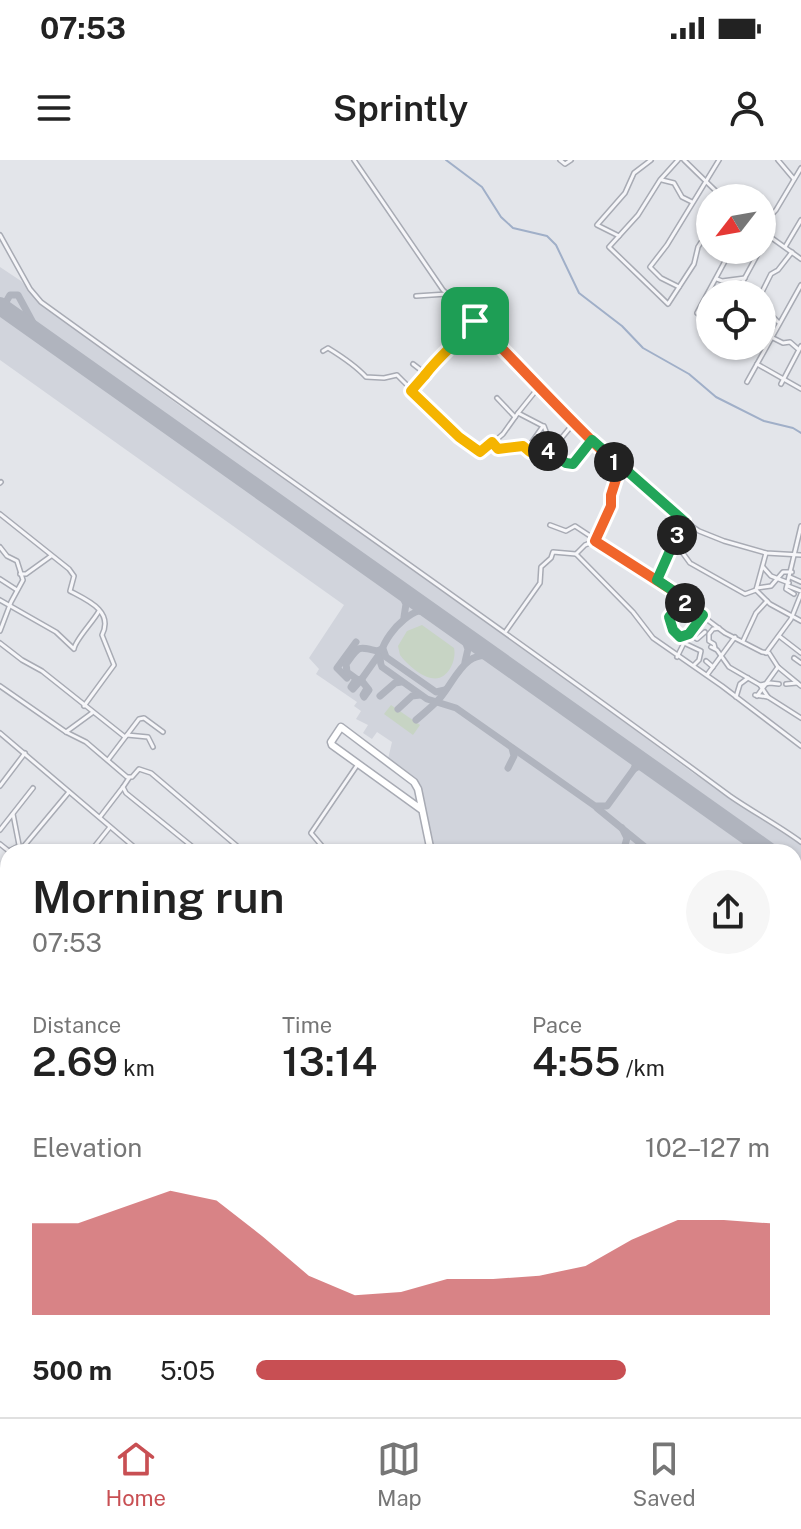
<!DOCTYPE html>
<html lang="en">
<head>
<meta charset="utf-8">
<style>
	:root { --surface:#fff; --page:#f6f6f6; --text:#222; --muted:#767676; --line:#e0e0e0; --accent:#c84f53 }
	body { margin:0; font-family:"Public Sans",sans-serif; background:var(--page); color:var(--text); height:100vh; display:flex; flex-direction:column; font-size:30px; white-space:nowrap }
	* { box-sizing:border-box; margin:0 }
	p { font-size:26px; color:var(--muted) }
	.icon { flex:none; width:44px; height:44px; fill:none; stroke:currentColor; stroke-width:2; stroke-linecap:round; stroke-linejoin:round }
	.map { position:relative; flex:1; overflow:hidden }
	.panel { position:absolute; left:0px; top:684px; width:802px; height:574px; display:flex; flex-direction:column; background:var(--surface); border-radius:24px 24px 0 0; box-shadow:0 2px 6px #0004 }
	.panel>* { flex:none }
	.needle { width:52px; rotate:239deg }
	.controls { position:absolute; left:696px; top:24px; display:grid; gap:16px }
	.controls a { display:grid; place-items:center; width:80px; height:80px; border-radius:50%; background:var(--surface); box-shadow:0 2px 6px #0004; font-size:40px }
	.pin { position:absolute; display:grid; place-items:center; width:68px; height:68px; color:#fff; margin:-34px; border-radius:16px; box-shadow:0 4px 12px #0006 }
	.km { position:absolute; width:40px; height:40px; margin:-20px; border-radius:50%; background:#222; color:#fff; font-size:22px; line-height:40px; text-align:center }
	.round { display:grid; place-items:center; flex:none; width:84px; height:84px; border-radius:42px; background:var(--page) }
	.summary { display:flex; align-items:center; justify-content:space-between; height:136px; padding:0 32px }
	h1 { font-size:44px; font-weight:600; line-height:60px }
	.metrics { display:grid; grid-template-columns:repeat(3,1fr); gap:12px; height:136px; padding:8px 32px }
	.metrics div { display:grid; align-content:center }
	.metrics b { font-size:40px; font-weight:600 }
	.metrics small { font-size:22px; font-weight:400 }
	.metrics p { font-size:22px }
	.chart { height:224px; padding:16px 32px }
	.chart p { display:flex; justify-content:space-between }
	.chart svg { width:100%; height:144px; margin-top:8px; fill:var(--accent); opacity:.7 }
	ul { padding:0 32px; list-style:none; font-size:26px }
	li { display:grid; grid-template-columns:128px 96px 1fr; align-items:center; height:60px }
	li i { height:20px; border-radius:10px; background:var(--accent) }
	.status { display:flex; justify-content:space-between; align-items:center; height:56px; padding:0 40px; background:var(--surface); direction:ltr }
	.status svg { height:22px; fill:currentColor }
	header { display:flex; justify-content:space-between; align-items:center; height:104px; padding:0 32px; background:var(--surface); font-size:36px; font-weight:600 }
	.dock { display:flex; justify-content:space-around; align-items:center; height:112px; border-top:2px solid var(--line); background:var(--surface); font-size:22px; color:var(--muted) }
	.dock a { display:grid; justify-items:center; gap:4px }
	.dock .on { color:var(--accent) }
	.map>svg:first-child { display:block }
	.built { fill:#d1d4dc }
	.green { fill:#c7d4c4 }
	.lines { fill:none; stroke-linecap:round; stroke-linejoin:round }
	.stream { stroke:#a0afc8; stroke-width:2 }
	.taxiway { stroke:#b0b4be; stroke-width:7 }
	.runway { stroke:#b0b4be; stroke-width:18 }
	.minor-casing { stroke:#a8abb4; stroke-width:6 }
	.secondary-casing { stroke:#a8abb4; stroke-width:9 }
	.trunk-casing { stroke:#8b91a0; stroke-width:12 }
	.minor { stroke:#f6f6f9; stroke-width:3 }
	.secondary { stroke:#fff; stroke-width:6 }
	.trunk { stroke:#fff; stroke-width:9 }
	.split-1-casing { stroke:#fff; stroke-width:16 }
	.split-2-casing { stroke:#fff; stroke-width:16 }
	.split-3-casing { stroke:#fff; stroke-width:16 }
	.split-4-casing { stroke:#fff; stroke-width:16 }
	.split-5-casing { stroke:#fff; stroke-width:16 }
	.split-6-casing { stroke:#fff; stroke-width:16 }
	.split-1 { stroke:#f0652b; stroke-width:10 }
	.split-2 { stroke:#f0652b; stroke-width:10 }
	.split-3 { stroke:#22a559; stroke-width:10 }
	.split-4 { stroke:#22a559; stroke-width:10 }
	.split-5 { stroke:#f5b400; stroke-width:10 }
	.split-6 { stroke:#f5b400; stroke-width:10 }
</style>
</head>
<body>
<div class="status"><b>07:53</b><svg viewBox="0 0 49 12"><path d="M0 12V9h3v3zM5 12V6h3v6zM10 12V3h3v9zM15 12V0h3v12zM26 1h20v11H26zM47 4h2v5h-2z"/></svg></div>
<header><svg class="icon" aria-label="menu" viewBox="0 0 24 24"><path d="M4 6h16M4 12h16M4 18h16"/></svg>Sprintly<svg class="icon" aria-label="person" viewBox="0 0 24 24"><circle cx="12" cy="8" r="4"/><path d="M4 21q1-7 8-7t8 7"/></svg></header>
<div class="map">
<svg width="801" height="1257" viewBox="0 0 801 1257">
	<rect width="100%" height="100%" fill="#e3e5ea"/>
	<path class="built" d="M0,107L21,121L41,144L177,244L505,473L693,613L801,682V764L794,759V692H432L418,623L388,599L392,582L377,572L372,579L363,573L368,565L356,559L361,551L354,546L357,542L316,514L319,509L309,498L344,445L0,200Z"/>
	<g class="green">
		<path d="M422,465L454,488C457,501 447,522 431,518C420,516 406,503 400,495L398,486L407,471Z"/>
		<path d="M391,545L420,565L413,575L384,554Z"/>
	</g>
	<g class="lines">
		<path class="stream" d="M446,0L482,27L501,57L513,68L547,76L556,85L579,133L622,166L643,188L689,214L716,237L764,261L793,268L801,273"/>
		<g class="taxiway">
			<path d="M21,160L7,155L3,147L10,135H18L38,172"/>
			<path d="M399,429L406,444L404,457"/>
			<path d="M437,456L419,451C401,456 373,489 382,507L427,539L456,548L595,646H607L634,609L641,605L649,606"/>
			<path d="M462,473L468,489L465,502"/>
			<path d="M383,489L386,497L436,532L445,530"/>
			<path d="M347,518L337,508L356,482"/>
			<path d="M362,519L358,520L347,512L346,504C359,486 357,486 377,491L382,489"/>
			<path d="M355,521L351,527L353,529L361,520"/>
			<path d="M366,530L363,535L364,537L369,530L361,520L378,496"/>
			<path d="M380,536L395,523L401,522"/>
			<path d="M398,549L412,536L420,535"/>
			<path d="M416,560C424,553 433,546 440,538C456,519 466,486 497,498"/>
			<path d="M632,594L636,603L634,609"/>
			<path d="M508,608L514,596L512,588"/>
			<path d="M597,648L651,692"/>
			<path d="M622,668L627,678L623,692"/>
		</g>
		<g class="runway">
			<path d="M0,146L770,692"/>
			<path d="M794,709L801,714"/>
		</g>
		<defs>
			<g id="minor">
				<path d="M354,0L443,130L472,157L538,228L563,249L581,271L612,300L684,361L699,371L724,381L766,393L801,395"/>
				<path d="M560,0L565,4L571,0"/>
				<path d="M678,0L660,20L638,55L609,87L668,144L694,104L698,87L710,68"/>
				<path d="M684,0L723,38"/>
				<path d="M778,0L794,19"/>
				<path d="M662,20L674,23L682,37L692,42"/>
				<path d="M762,65L776,50L801,8"/>
				<path d="M762,71L801,99"/>
				<path d="M0,75L30,129L41,142C270,308 503,468 730,636C753,652 778,665 801,682"/>
				<path d="M619,76L597,65L625,33L634,13L651,0"/>
				<path d="M762,87L768,77"/>
				<path d="M785,87L801,60"/>
				<path d="M717,119L722,121L745,118"/>
				<path d="M679,127L661,118L650,107L667,85L719,0"/>
				<path d="M736,134L760,90"/>
				<path d="M761,134L771,114L778,110L792,92"/>
				<path d="M416,136L447,134"/>
				<path d="M762,145L778,162"/>
				<path d="M710,163L697,153L731,90"/>
				<path d="M467,174L475,161"/>
				<path d="M771,177L783,183L790,182L798,189"/>
				<path d="M323,191L328,188C341,196 356,206 366,217L384,218L397,215L409,227H414"/>
				<path d="M413,204L426,214"/>
				<path d="M757,204L801,229"/>
				<path d="M747,222L801,125"/>
				<path d="M781,224L801,186"/>
				<path d="M414,227L411,231L414,236L459,277L481,293L503,274L518,253"/>
				<path d="M414,227L451,185L481,167"/>
				<path d="M497,238L515,257"/>
				<path d="M492,283L498,289L523,286L527,289L543,266L518,253L538,228"/>
				<path d="M540,286L572,304L591,281"/>
				<path d="M555,286L573,264"/>
				<path d="M527,290L528,292C538,289 541,283 547,274L544,266"/>
				<path d="M0,323L1,322"/>
				<path d="M0,354L69,409L74,416L70,431C87,440 114,451 102,475L114,505L84,546"/>
				<path d="M684,361L674,381L690,403L745,434L756,430"/>
				<path d="M550,365L566,371L575,366L678,434L681,440L725,473L762,492L769,493L778,507L801,526"/>
				<path d="M0,387L7,396L17,401L23,420L11,442L0,471"/>
				<path d="M766,393L756,430L770,444L801,461"/>
				<path d="M576,394L633,452L653,478L722,526L801,586"/>
				<path d="M763,407L771,416L789,423"/>
				<path d="M20,414H26L51,396"/>
				<path d="M790,417L801,422"/>
				<path d="M0,419L17,430"/>
				<path d="M657,420L673,383"/>
				<path d="M788,426L801,431"/>
				<path d="M757,428L771,426L783,412H792"/>
				<path d="M794,434L786,429L801,366"/>
				<path d="M0,440L56,472L74,489C75,480 93,462 99,451"/>
				<path d="M689,446L677,449L669,457L673,470L679,477L688,473L697,479L705,472"/>
				<path d="M689,456H694L697,461"/>
				<path d="M506,471L540,423L541,407L551,398L553,392L576,394L585,385L595,381L611,346V335L620,307"/>
				<path d="M689,474L703,455"/>
				<path d="M779,476L801,493"/>
				<path d="M743,481L756,453L767,441"/>
				<path d="M0,483L22,500L42,511L125,577"/>
				<path d="M711,487L717,490L729,507L760,525L768,537L801,558"/>
				<path d="M715,488L714,484L709,481V474L713,469L719,468"/>
				<path d="M766,493L791,459L801,434"/>
				<path d="M677,497L684,483L701,491L699,500L694,505"/>
				<path d="M794,498L801,503"/>
				<path d="M706,501L713,507"/>
				<path d="M707,515L735,477"/>
				<path d="M786,524L797,523"/>
				<path d="M760,525L770,523L779,524"/>
				<path d="M0,526L66,572L86,582L127,617H132L139,609L151,613L244,692"/>
				<path d="M755,535L768,537"/>
				<path d="M757,536L778,507"/>
				<path d="M736,537L740,524L748,518"/>
				<path d="M66,572L92,553"/>
				<path d="M0,573L140,692"/>
				<path d="M127,575L148,577L153,587"/>
				<path d="M108,600L139,559L144,558L163,572"/>
				<path d="M129,618L123,627L126,633L199,692"/>
				<path d="M0,626L25,593"/>
				<path d="M13,654L20,690"/>
				<path d="M100,657L123,627"/>
				<path d="M0,670L33,628"/>
				<path d="M0,684L10,692"/>
				<path d="M9,691L19,686"/>
				<path d="M19,692L69,632"/>
				<path d="M90,692L110,667"/>
				<path d="M327,692L311,673L358,604"/>
				<path d="M0,723L8,713"/>
				<path d="M0,889L8,895"/>
				<path d="M0,923L8,913"/>
				<path d="M1,971L8,958"/>
				<path d="M0,1017L8,1005"/>
				<path d="M0,1062L8,1054"/>
				<path d="M8,1112L0,1126L8,1131"/>
				<path d="M0,1171L8,1176"/>
				<path d="M0,1214L8,1219"/>
				<path d="M57,1250L69,1257"/>
				<path d="M126,1250L145,1257"/>
				<path d="M197,1250L208,1257"/>
				<path d="M271,1250L281,1257"/>
				<path d="M330,1250L335,1257"/>
				<path d="M392,1250L401,1255"/>
				<path d="M489,1250L508,1257"/>
				<path d="M402,1251L415,1257"/>
				<path d="M0,1257H1"/>
				<path d="M18,1257L22,1250"/>
				<path d="M115,1257L119,1250"/>
				<path d="M211,1257L213,1250"/>
			</g>
			<g id="secondary">
				<path d="M422,650L332,585L331,582L341,567L414,622L418,629L431,692"/>
				<path d="M794,974L801,979"/>
			</g>
			<g id="trunk">
				<path d="M0,839L8,845"/>
				<path d="M579,1250L589,1257"/>
			</g>
		</defs>
		<use href="#minor" class="minor-casing"/>
		<use href="#secondary" class="secondary-casing"/>
		<use href="#trunk" class="trunk-casing"/>
		<use href="#minor" class="minor"/>
		<use href="#secondary" class="secondary"/>
		<use href="#trunk" class="trunk"/>
	</g>
	<g class="lines">
		<defs>
			<path id="split-1" d="M475,161C522,208 566,257 614,302"/>
			<path id="split-2" d="M614,302L620,307L611,335V346L595,381L678,434L685,443"/>
			<path id="split-3" d="M677,375L657,420L678,434L681,440L689,446L676,449L669,457L673,470L680,477L689,474L703,455L685,443"/>
			<path id="split-4" d="M548,291L566,303L573,304L592,280L684,361L677,375"/>
			<path id="split-5" d="M425,215L411,231L459,277L480,292L492,282L498,289L523,286L530,292L540,286L548,291"/>
			<path id="split-6" d="M425,215C440,195 460,180 475,161"/>
		</defs>
		<use href="#split-1" class="split-1-casing"/>
		<use href="#split-2" class="split-2-casing"/>
		<use href="#split-3" class="split-3-casing"/>
		<use href="#split-4" class="split-4-casing"/>
		<use href="#split-5" class="split-5-casing"/>
		<use href="#split-6" class="split-6-casing"/>
		<use href="#split-1" class="split-1"/>
		<use href="#split-2" class="split-2"/>
		<use href="#split-3" class="split-3"/>
		<use href="#split-4" class="split-4"/>
		<use href="#split-5" class="split-5"/>
		<use href="#split-6" class="split-6"/>
	</g>
</svg>
<div class="controls">
<a><svg class="needle" viewBox="-14 -14 28 28"><path d="M0-13l5 13h-10z" fill="#e53935"/><path d="M0 13l5-13h-10z" fill="#767676"/></svg></a>
<a><svg class="icon" aria-label="locate" viewBox="0 0 24 24"><circle cx="12" cy="12" r="6"/><path d="M12 2v4M12 18v4M2 12h4M18 12h4"/></svg></a>
</div>
<div class="pin" style="left:475px;top:161px;background:#1e9e55"><svg class="icon" aria-label="arrive" viewBox="0 0 24 24"><path d="M6 21V4h12l-3 4 3 4H6"/></svg></div>
<b class="km" style="left:614px;top:302px">1</b>
<b class="km" style="left:685px;top:443px">2</b>
<b class="km" style="left:677px;top:375px">3</b>
<b class="km" style="left:548px;top:291px">4</b>
<section class="panel">
<div class="summary"><div><h1>Morning run</h1><p>07:53</p></div><a class="round"><svg class="icon" aria-label="share" viewBox="0 0 24 24"><path d="M12 15V3M7 8l5-5 5 5M5 13v7h14v-7"/></svg></a></div>
<div class="metrics">
<div><p>Distance</p><b>2.69<small> km</small></b></div>
<div><p>Time</p><b>13:14</b></div>
<div><p>Pace</p><b>4:55<small> /km</small></b></div>
</div>
<div class="chart"><p><span>Elevation</span>102–127 m</p>
<svg viewBox="0 0 160 44" preserveAspectRatio="none"><path d="M0 44V16L10 16L20 11L30 6L40 9L50 20L60 32L70 38L80 37L90 33L100 33L110 32L120 29L130 21L140 15L150 15L160 16V44z"/></svg>
</div>
<ul>
<li><b>500 m</b>5:05<i style="width:72%"></i></li>
</ul>
</section>
</div>
<nav class="dock">
<a class="on"><svg class="icon" aria-label="home" viewBox="0 0 24 24"><path d="M3 11l9-7 9 7M6 9v11h12V9"/></svg>Home</a>
<a><svg class="icon" aria-label="map" viewBox="0 0 24 24"><path d="M3 6l6-2 6 2 6-2v14l-6 2-6-2-6 2zM9 4v14M15 6v14"/></svg>Map</a>
<a><svg class="icon" aria-label="saved" viewBox="0 0 24 24"><path d="M7 4h10v16l-5-4-5 4z"/></svg>Saved</a>
</nav>
</body>
</html>
